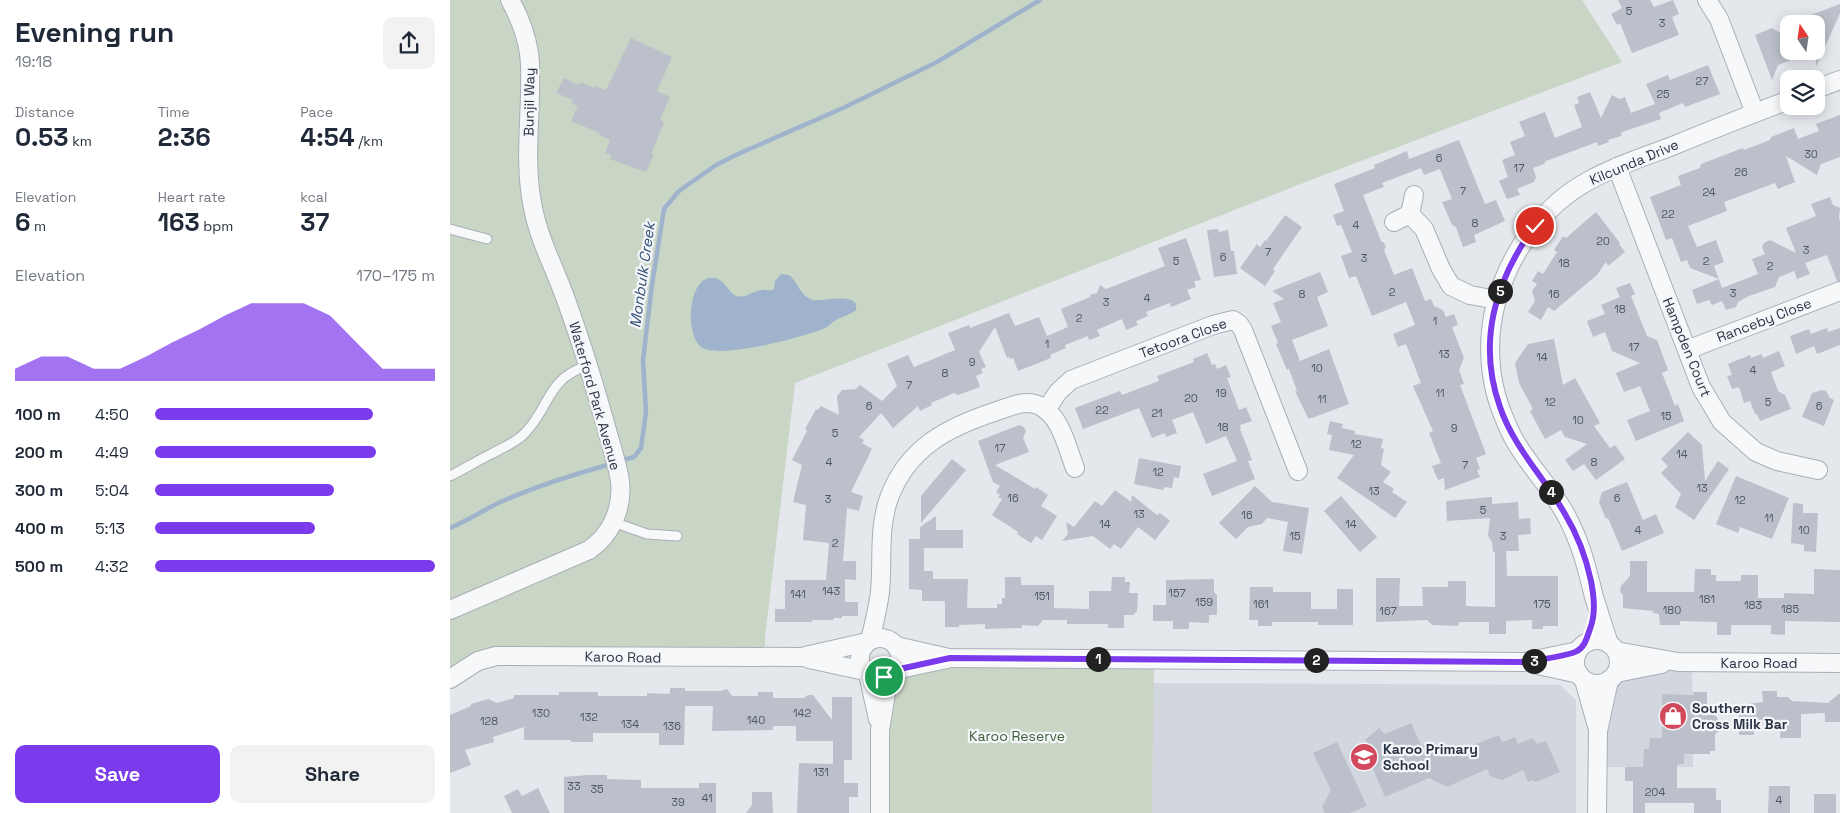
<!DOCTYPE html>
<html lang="en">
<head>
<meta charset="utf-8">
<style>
	:root { --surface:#fff; --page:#f2f2f3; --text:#1f2937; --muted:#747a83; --accent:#7c3aed }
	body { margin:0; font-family:"Space Grotesk",sans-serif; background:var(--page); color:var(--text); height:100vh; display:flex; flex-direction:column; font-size:19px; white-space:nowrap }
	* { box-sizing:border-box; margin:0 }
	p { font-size:16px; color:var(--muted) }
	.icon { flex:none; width:28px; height:28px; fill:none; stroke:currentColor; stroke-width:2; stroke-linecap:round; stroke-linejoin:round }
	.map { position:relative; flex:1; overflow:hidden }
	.sheet { display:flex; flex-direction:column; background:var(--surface); width:450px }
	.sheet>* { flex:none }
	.needle { width:32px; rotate:347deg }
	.buttons { position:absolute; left:1330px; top:15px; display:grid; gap:10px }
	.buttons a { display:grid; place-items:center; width:45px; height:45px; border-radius:10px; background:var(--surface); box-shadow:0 2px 12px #0003; font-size:25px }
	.pin { position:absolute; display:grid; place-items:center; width:42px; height:42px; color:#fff; margin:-21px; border:2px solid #fff; border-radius:50%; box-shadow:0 1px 5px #0007 }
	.km { position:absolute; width:25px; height:25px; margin:-12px; border-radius:50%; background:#222; color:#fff; font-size:14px; line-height:25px; text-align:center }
	.round { display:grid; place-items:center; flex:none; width:52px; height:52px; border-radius:10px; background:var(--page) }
	.summary { display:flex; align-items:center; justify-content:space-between; height:85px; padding:0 15px }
	h1 { font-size:28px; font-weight:800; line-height:38px }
	.metrics { display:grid; grid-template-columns:repeat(3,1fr); gap:8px; height:85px; padding:5px 15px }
	.metrics div { display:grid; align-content:center }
	.metrics b { font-size:25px; font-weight:800 }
	.metrics small { font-size:14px; font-weight:400 }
	.metrics p { font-size:14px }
	.chart { height:140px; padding:10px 15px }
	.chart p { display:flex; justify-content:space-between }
	.chart svg { width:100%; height:90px; margin-top:5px; fill:var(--accent); opacity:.7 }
	.button { display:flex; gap:10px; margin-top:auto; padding:10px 15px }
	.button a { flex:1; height:58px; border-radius:10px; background:var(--accent); color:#fff; font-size:20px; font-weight:800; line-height:58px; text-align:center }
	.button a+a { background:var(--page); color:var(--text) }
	ul { padding:0 15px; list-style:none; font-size:16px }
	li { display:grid; grid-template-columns:80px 60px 1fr; align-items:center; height:38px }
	li i { height:12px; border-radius:6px; background:var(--accent) }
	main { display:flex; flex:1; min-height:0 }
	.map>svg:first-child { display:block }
	.built { fill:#d2d6de }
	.green { fill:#c9d6c5 }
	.water { fill:#9fb4cc }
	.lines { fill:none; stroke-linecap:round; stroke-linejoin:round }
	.stream { stroke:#9fb4cc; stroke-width:4.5 }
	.building { fill:#bbc0ca }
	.lane-casing { stroke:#a9aeb7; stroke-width:11 }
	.street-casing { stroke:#a9aeb7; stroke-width:20 }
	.lane { stroke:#f7f8fa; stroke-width:9 }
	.street { stroke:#f7f8fa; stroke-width:18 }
	.route-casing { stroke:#fff; stroke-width:10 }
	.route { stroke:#7c3aed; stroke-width:6 }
	.labels { text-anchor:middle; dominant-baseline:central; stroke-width:4.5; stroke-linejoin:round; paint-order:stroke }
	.number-label { font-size:11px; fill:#4f5766 }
	.street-label { font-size:14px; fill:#2b3445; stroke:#f4f6f9 }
	.poi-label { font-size:14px; font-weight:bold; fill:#2b3445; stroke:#f4f6f9; text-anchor:start }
	.park-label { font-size:14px; fill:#3f6138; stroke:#f4f6f9 }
	.water-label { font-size:15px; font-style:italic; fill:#34527a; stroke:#f4f6f9 }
</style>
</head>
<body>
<main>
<section class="sheet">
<div class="summary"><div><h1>Evening run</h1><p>19:18</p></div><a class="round"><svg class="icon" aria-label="share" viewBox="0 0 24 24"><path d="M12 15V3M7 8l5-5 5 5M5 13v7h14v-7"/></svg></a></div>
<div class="metrics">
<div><p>Distance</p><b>0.53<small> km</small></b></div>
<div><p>Time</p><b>2:36</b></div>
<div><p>Pace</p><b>4:54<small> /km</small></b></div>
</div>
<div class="metrics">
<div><p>Elevation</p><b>6<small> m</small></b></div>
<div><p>Heart rate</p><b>163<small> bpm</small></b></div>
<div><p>kcal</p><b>37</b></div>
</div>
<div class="chart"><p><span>Elevation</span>170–175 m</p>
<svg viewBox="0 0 160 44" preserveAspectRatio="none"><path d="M0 44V38L10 32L20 32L30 38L40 38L50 32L60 25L70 19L80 12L90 6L100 6L110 6L120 12L130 25L140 38L150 38L160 38V44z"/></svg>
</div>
<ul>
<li><b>100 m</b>4:50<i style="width:78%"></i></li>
<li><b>200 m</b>4:49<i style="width:79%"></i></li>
<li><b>300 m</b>5:04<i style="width:64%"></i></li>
<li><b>400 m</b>5:13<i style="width:57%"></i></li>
<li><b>500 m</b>4:32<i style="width:100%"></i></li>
</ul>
<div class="button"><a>Save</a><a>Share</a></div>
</section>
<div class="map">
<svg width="1390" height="813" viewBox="0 0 1390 813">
	<rect width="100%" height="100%" fill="#e4e7ec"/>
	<g class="built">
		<path d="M1242,662L1243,767H1147L1159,680Z"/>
		<path d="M703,683L1110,685L1126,700V813H702Z"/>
	</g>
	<g class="green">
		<path d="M0,0H1132L1172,62L866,178L345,383L315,637V657L55,655L0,679Z"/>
		<path d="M704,659L702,813H430L439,675L469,665Z"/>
	</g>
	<path class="water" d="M331,274L339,275C348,282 350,296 363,300C374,302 410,291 406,310C400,315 393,316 386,320C381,323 378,327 373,329C353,337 268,360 251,347C233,333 239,268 268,279C275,282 279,291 284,295C296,300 301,291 312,290C317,289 319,292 324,289L325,281Z"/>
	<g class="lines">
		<g class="stream">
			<path d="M169,461L184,457L191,448L196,412L193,360L202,285L214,209L229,191L266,165L288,154L393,108L487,62L590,0"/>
			<path d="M0,528C20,520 36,508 55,500C90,485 125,474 161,464"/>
		</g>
	</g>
	<g class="building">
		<path d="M1168,0H1200L1204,7L1223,0L1229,14L1222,17L1229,35L1182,53L1170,23L1167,25L1161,14L1172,8Z"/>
		<path d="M1390,4V13L1366,67V24L1340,23Z"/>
		<path d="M1322,28L1339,38V51L1363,52L1328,65L1322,80L1305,35Z"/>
		<path d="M181,38L222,57L207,91L220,97L210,120L214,123L201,154L204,155L196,172L160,159L161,155L155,153L160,140L149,135L150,133L121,121L128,106L121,103L123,100L106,93L114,78L129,85L130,82L144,88L145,86L156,90Z"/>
		<path d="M1258,65L1270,94L1235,107L1233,103L1209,113L1211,119L1172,132L1171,136L1158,140L1159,142L1148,146L1147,142L1096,161L1094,164L1083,168L1086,177L1084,182L1067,189L1070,195L1057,199L1049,181L1058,177L1052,160L1065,155L1060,142L1075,136L1069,122L1095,112L1105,138L1132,127L1124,105L1129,103L1127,97L1140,92L1151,118L1162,95L1169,99L1175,97L1181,113L1205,104L1196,84L1218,75L1220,80Z"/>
		<path d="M1390,115V157L1371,164L1367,175L1336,156L1345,182L1328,189L1325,183L1274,202L1277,211L1238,226L1247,247L1266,240L1274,262L1264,266L1272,288L1308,274L1302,259L1315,254L1312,247L1314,243L1320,240L1346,253L1336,228L1366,216L1361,204L1380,197L1383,205L1390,208L1389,218L1390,222V281H1387L1377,255L1355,263L1360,274L1347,279L1344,271L1329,277L1325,287L1299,296L1288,302L1286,307L1276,310L1272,301L1262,305L1259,300L1247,304L1242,290L1269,279L1240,268L1237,260L1231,262L1222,238L1216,240L1200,197L1231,185L1228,176L1250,168L1251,164L1293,148L1294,150L1320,140L1321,137L1344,128L1348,139L1369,131L1366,124Z"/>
		<path d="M1009,140L1035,204L1046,200L1055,221L1024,235L1026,242L1013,247L1006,227L1002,225L992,202L1002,199L990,169L974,175L971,168L932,183L934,187L913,195L931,241L934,243L936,247L934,250L944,275L962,268L975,301L981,299L984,306L993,310L996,317L1004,314L1008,325L1002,327L1014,358L1009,370L1014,384L1010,385L1036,454L1026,458L1030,469L1027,470L1030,477L995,490L994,478L988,480L982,466L991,463L979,433L983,431L963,386L971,383L956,344L948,347L943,334L965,325L956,302L922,316L906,276L899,278L891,256L902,252L891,225L887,226L883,215L894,211L884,184L925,168L924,165L957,151L959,159Z"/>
		<path d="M1146,212L1170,243L1169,244L1175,252L1158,266L1156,262L1147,275L1104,311L1098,307L1091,320L1078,312L1085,301L1082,291L1087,284L1082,281L1088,271L1093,274L1107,252L1104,250L1113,236L1116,238Z"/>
		<path d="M835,215L852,227L823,269L825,271L815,286L790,268L807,244L810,247L815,240L816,241Z"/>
		<path d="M768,229L769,232L778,230L781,251H784L787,274L764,277L757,230Z"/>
		<path d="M736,238L751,280L744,281L746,287L737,290L741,299L721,307L720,303L696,312L698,316L686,321L688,325L676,330L672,319L647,330L650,336L639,340L638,336L615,345L616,348L600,355L601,358L568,371L563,358L560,359L559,357L557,358L545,327L529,352L536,367L531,369L533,373L526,376L530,387L508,395L504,393L481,403L482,405L470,411L468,406L443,428L431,413L409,437L414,440L412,443L422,449L401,492L413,496L409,511L397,508L393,561H406V580L395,579V602H408V616H392V618H384L383,620H362V622H325V609H335V580H376L379,543L353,540L356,505L343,502L352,465L342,460L357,431L355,429L366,409L368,410L371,406L389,415L387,396L392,390L406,389L410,385L432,401L447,386L437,364L458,355L464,367L505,350L498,333L519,325L520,328L559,313L565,326L589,317L597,336L618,327L611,309L640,297V295L647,293L650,285L656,289L715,266L708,248Z"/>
		<path d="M870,272L878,292L867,297L878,326L842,340L850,361L879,349L899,404L862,418H858L845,391H847L839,369L837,370L826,344L828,343L821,326L831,322L823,303L834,299L822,291Z"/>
		<path d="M1180,283L1185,294L1181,296L1197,336L1207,340L1218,370L1212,373L1225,406L1228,404L1234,421L1186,441L1177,420L1200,411L1190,386L1174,392L1166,373L1190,363L1162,351L1155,332L1143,337L1137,321L1155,314L1151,305L1170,297L1166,288Z"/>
		<path d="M1377,328L1378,332L1390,328V345L1367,354L1364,346L1346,354L1340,336L1359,329L1361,334Z"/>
		<path d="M1104,339L1113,385L1125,378L1150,423L1144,426L1160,448L1165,445L1175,459L1146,480L1134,464L1123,471L1115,460L1137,444L1115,437L1111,430L1095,439L1080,411L1083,409L1069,383L1065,363L1078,344Z"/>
		<path d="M1329,351L1335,366L1321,372L1328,391L1335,395L1341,409L1310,421L1307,414H1305L1300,401L1294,403L1289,387L1282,389L1277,376L1282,375L1278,364L1300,355L1301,358L1312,354L1313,358Z"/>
		<path d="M757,353L762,365L765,364L767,369L776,365L781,377L777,378L789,410L796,407L802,421L790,425L791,428L790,429L802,460L798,461L805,479L762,496L753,474L787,461L776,436L756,444L743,412L722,420L727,433L716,437L715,433L702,438L689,408L633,429L625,408L670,391L672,395L709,381L707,376L744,362L743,359Z"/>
		<path d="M1372,390L1376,391L1380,398L1384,400L1374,426L1352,417L1362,393Z"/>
		<path d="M880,421L893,424L892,428L905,431V434L933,439L931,448L934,449L931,465L941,472L933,482L944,489L942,492L957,502L945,518L887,478L904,455L879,450L882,435L877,434Z"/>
		<path d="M569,425L574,427L576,431L573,438L579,452L545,465L585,489L586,487L598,495L591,506L607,516L592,540L586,536L581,543L567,534L568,532L542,515L552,499L548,497L550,495L546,492L550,486L543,482L528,441Z"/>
		<path d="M1238,432L1252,445L1255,481L1268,461L1279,469L1244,520L1225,507L1231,494L1211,473L1218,466L1211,459Z"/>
		<path d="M689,458L731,466L729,478L724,477L722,488L714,487L713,490L684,484Z"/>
		<path d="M502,459L516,470L471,523V496Z"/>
		<path d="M1286,476L1339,498L1322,539L1290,527L1288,533L1266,524Z"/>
		<path d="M1177,482L1193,520L1206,514L1214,533L1172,551L1158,518L1156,519L1149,502L1152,492Z"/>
		<path d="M805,486L822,502L859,508L852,554L833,551L838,522L817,518L812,524L798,527L786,539L769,523Z"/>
		<path d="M665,490L681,502L682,495L707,515L710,513L720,521L705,540L688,527L671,549L664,544L660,549L643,536L612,541L618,534L616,522L624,527L645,501L652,506Z"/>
		<path d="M891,496L927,537L910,552L874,511Z"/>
		<path d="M1042,497V504L1068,502L1069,519L1080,518L1081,534L1068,535L1069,551H1056L1057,576H1108V626H1093V629H1082V620L1056,621V634H1039V622H1009L1008,626L982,625L977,620L926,622V578H950L949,606H973L972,587H998V581H1016V606L1045,607V552H1043L1042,542L1038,536L1040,518L997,521L996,501Z"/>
		<path d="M1343,503L1353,504V513H1368L1366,552L1354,551V545L1341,543Z"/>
		<path d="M486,516V530H513V548H474V571H483V579H518L517,608H547V604H552V598H555V577H571V585H604V608L639,609V591H661L662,577H675V582H680L679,593H688L687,611L683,615H674V628H658V624H617V620H593L588,626L572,625V628L535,629V624L509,625V627H495V601H472V590L459,589V539H470V527Z"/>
		<path d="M1180,561H1197V592H1244L1245,569H1261V575H1266V581H1291V575H1308V598H1334V593L1364,594V569L1390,570V622L1335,621V635L1321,634V625H1281V635H1267V622L1230,621V625H1210L1209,614L1203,613V611L1173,608V595L1170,592L1171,586L1180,576Z"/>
		<path d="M764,579V592L767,595V615H759V623L739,622V629H723V621H703V605H716V580Z"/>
		<path d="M800,587H823V592H861V609H887V589H903V625H868V622H822V626H808V620H799Z"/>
		<path d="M220,688H235V691H270L277,689L282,696H308V692H323V698H354L358,695H363L382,720V697H402V760H394V783H408V797H399V813H347L349,763L383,764V741H346V726H323V730L262,731L263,706H235L234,745H209V733H143V742H121V740H74V727L43,737L44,742L15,750L21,765L0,773V715L21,706V704L38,699L47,703L64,698V695H109V692H148V696H197V693L220,694Z"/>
		<path d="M1312,691H1327V697H1338L1342,701L1378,703L1390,693V722H1375V713L1351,714V738H1330V723L1304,724V735H1289V711H1297V704L1313,702Z"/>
		<path d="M1243,692H1257V715H1265L1273,728L1265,734V751H1260V754H1234V764H1227V788H1266V800H1271V813H1244V803H1195V813H1183V781H1175V767H1193L1194,749H1199L1200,738H1212V694L1243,695Z"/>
		<path d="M961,723L971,745L982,747L993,742L997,749L1010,744L1013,749L1049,735L1052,742L1065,737L1068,744L1083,738L1087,744L1096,741L1110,772L1086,782L1082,780L1078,782L1073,770L1052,780L1040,776L1037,769L997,787L979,778L935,797L917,755L923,749L915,740L929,728L935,734Z"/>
		<path d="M887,742L917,806L900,813H875L872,807L881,790L863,753Z"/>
		<path d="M138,775H157V779L191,780V788H249V783H266V813H114V777Z"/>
		<path d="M1319,786H1340V813H1318Z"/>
		<path d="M88,788L100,813H62L54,796L68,789L72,796Z"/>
		<path d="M302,792H322L323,813H296L302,805Z"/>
		<rect x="1364" y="794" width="22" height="19"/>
	</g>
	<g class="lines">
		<defs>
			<g id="lane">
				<path d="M0,229L37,239"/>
				<path d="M0,476C14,469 27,461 41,454C52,448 65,443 74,434C101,407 95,380 138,365"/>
				<path d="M163,522L197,534L227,536"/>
			</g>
			<g id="street">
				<path d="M1257,0L1269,19L1305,113"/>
				<path d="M1366,89L1390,80"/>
				<path d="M1167,167L1251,387L1272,422L1306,452L1327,461L1368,470"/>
				<path d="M960,214L974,229L991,269L1001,286L1020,295L1047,300"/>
				<path d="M944,222L960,214L964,195"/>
				<path d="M1237,350L1390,291"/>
				<path d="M596,410L608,392L621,380L763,325L783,320L789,324L793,330L848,471"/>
				<path d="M0,610L139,550C161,535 173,509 170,481C167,462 160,442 155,423C143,380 130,338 115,297C104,267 89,239 83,208C75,170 79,132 80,95C80,81 81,67 79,53C76,34 69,16 60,0"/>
				<circle cx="430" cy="658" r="20"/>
				<path d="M420,640C424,624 428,608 430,592C433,560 428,529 439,498C458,447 498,427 547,411C561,406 576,399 590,406C611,416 617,448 625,468"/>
				<circle cx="1147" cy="662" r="22"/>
				<path d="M1159,644C1154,628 1149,613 1144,597C1137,568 1131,543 1116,515C1102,489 1080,467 1065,441C1059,431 1055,420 1051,410C1038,376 1037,337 1046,303C1060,252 1093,205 1140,180C1165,166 1193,157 1220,147C1259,131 1299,115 1339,100"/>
				<path d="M446,646L499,658L1075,662L1128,651"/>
				<path d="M1166,651L1228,662L1390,663"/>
				<path d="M359,659L415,671"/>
				<path d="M1083,664L1129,674"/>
				<path d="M445,670L497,659"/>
				<path d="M1166,673L1212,664"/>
				<path d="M418,674L428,719"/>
				<path d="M0,679L28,661L46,656L351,657L417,642"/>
				<path d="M1134,680L1147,726"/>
				<path d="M430,813V730L439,675"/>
				<path d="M1147,813L1148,731L1159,680"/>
			</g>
		</defs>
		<use href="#lane" class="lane-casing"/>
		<use href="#street" class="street-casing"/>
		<use href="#lane" class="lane"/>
		<use href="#street" class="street"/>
	</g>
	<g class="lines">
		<defs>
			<path id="route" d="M434,677L445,670L500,658L1075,662C1086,660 1119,656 1127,651C1135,647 1137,637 1140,629C1146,613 1144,597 1141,581C1136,557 1127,534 1115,514C1094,477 1064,448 1050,407C1027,342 1045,280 1085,226"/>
		</defs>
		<use href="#route" class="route-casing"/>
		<use href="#route" class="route"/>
	</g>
	<defs>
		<symbol id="shop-disc" viewBox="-11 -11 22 22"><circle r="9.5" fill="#d1495b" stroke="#f4f6f9"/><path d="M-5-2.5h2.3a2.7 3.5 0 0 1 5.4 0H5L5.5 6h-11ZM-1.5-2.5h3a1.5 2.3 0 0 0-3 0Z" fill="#fff"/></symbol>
		<symbol id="school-disc" viewBox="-11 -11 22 22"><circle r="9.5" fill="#d1495b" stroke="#f4f6f9"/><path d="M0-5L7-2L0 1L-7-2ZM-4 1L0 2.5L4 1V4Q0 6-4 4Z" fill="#fff"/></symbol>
	</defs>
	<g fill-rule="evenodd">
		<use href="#shop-disc" x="1207" y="700" width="32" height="32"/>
		<use href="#school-disc" x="898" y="741" width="32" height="32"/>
	</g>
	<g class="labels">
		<g class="number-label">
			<text x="1179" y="11">5</text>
			<text x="1212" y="23">3</text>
			<text x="1252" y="81">27</text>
			<text x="1213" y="94">25</text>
			<text x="1361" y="154">30</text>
			<text x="989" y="158">6</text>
			<text x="1069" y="168">17</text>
			<text x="1291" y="172">26</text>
			<text x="1013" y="191">7</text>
			<text x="1259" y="192">24</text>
			<text x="1218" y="214">22</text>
			<text x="1025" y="223">8</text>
			<text x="906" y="225">4</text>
			<text x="1153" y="241">20</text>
			<text x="1356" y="250">3</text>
			<text x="818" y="252">7</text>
			<text x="773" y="257">6</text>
			<text x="914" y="258">3</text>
			<text x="726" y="261">5</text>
			<text x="1256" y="261">2</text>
			<text x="1114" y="263">18</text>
			<text x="1320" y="266">2</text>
			<text x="942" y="292">2</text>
			<text x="1283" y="293">3</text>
			<text x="852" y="294">8</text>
			<text x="1104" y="294">16</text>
			<text x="697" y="298">4</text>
			<text x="656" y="302">3</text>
			<text x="1170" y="309">18</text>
			<text x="629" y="318">2</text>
			<text x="985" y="321">1</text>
			<text x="597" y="344">1</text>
			<text x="1184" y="347">17</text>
			<text x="994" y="354">13</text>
			<text x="1092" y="357">14</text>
			<text x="522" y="362">9</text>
			<text x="867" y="368">10</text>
			<text x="1303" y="370">4</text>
			<text x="495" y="373">8</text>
			<text x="459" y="385">7</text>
			<text x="771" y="393">19</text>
			<text x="990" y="393">11</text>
			<text x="741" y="398">20</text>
			<text x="872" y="399">11</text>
			<text x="1100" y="402">12</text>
			<text x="1318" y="402">5</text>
			<text x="419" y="406">6</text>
			<text x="1369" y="406">6</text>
			<text x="652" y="410">22</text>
			<text x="707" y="413">21</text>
			<text x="1216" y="416">15</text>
			<text x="1128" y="420">10</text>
			<text x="773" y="427">18</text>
			<text x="1004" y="428">9</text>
			<text x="385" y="433">5</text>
			<text x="906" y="444">12</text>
			<text x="550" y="448">17</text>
			<text x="1232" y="454">14</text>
			<text x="379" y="462">4</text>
			<text x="1144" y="462">8</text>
			<text x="1015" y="465">7</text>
			<text x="708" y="472">12</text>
			<text x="1252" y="488">13</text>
			<text x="924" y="491">13</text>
			<text x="563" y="498">16</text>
			<text x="1167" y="498">6</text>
			<text x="378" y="499">3</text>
			<text x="1290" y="500">12</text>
			<text x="1033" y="510">5</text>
			<text x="689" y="514">13</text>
			<text x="797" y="515">16</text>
			<text x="1319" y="518">11</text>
			<text x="655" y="524">14</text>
			<text x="901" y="524">14</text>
			<text x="1188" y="530">4</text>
			<text x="1354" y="530">10</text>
			<text x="845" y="536">15</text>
			<text x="1053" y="536">3</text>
			<text x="385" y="543">2</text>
			<text x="381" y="591">143</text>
			<text x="727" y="593">157</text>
			<text x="348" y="594">141</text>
			<text x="592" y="596">151</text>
			<text x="1257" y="599">181</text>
			<text x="754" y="602">159</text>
			<text x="811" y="604">161</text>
			<text x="1092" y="604">175</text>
			<text x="1303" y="605">183</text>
			<text x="1340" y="609">185</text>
			<text x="1222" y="610">180</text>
			<text x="938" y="611">167</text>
			<text x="91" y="713">130</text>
			<text x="352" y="713">142</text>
			<text x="139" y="717">132</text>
			<text x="306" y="720">140</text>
			<text x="39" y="721">128</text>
			<text x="180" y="724">134</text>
			<text x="222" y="726">136</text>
			<text x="371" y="772">131</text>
			<text x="124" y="786">33</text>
			<text x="147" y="789">35</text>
			<text x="1205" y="792">204</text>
			<text x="257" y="798">41</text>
			<text x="1329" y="800">4</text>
			<text x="228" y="802">39</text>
		</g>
		<g class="street-label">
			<text transform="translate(79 102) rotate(-89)">Bunjil Way</text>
			<text transform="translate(1184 162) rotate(-23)">Kilcunda Drive</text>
			<text transform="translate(1314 320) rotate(-21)">Ranceby Close</text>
			<text transform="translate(733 338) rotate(-20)">Tetoora Close</text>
			<text transform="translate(1237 347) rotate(68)">Hampden Court</text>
			<text transform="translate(145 396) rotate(74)">Waterford Park Avenue</text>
			<text transform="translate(173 657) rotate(1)">Karoo Road</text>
			<text x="1309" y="663">Karoo Road</text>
		</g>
		<g class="poi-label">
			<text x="1242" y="708">Southern<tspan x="1242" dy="16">Cross Milk Bar</tspan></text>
			<text x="933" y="749">Karoo Primary<tspan x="933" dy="16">School</tspan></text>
		</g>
		<g class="park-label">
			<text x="567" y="736">Karoo Reserve</text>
		</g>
		<g class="water-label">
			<text transform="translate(192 275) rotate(-82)">Monbulk Creek</text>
		</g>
	</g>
</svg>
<div class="buttons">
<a><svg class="needle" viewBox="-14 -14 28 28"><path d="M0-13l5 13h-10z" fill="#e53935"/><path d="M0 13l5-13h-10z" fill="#747a83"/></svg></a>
<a><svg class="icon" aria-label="layers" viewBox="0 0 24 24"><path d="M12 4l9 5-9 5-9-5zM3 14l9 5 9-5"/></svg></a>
</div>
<div class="pin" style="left:434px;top:677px;background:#1e9e55"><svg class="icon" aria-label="arrive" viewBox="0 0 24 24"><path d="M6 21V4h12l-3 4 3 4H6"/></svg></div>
<div class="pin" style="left:1085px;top:226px;background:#d93025"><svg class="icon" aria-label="check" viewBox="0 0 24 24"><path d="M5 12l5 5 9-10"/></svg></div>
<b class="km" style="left:648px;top:659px">1</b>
<b class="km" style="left:866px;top:660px">2</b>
<b class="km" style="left:1084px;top:661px">3</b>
<b class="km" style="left:1101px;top:492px">4</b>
<b class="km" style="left:1050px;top:291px">5</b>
</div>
</main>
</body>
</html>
